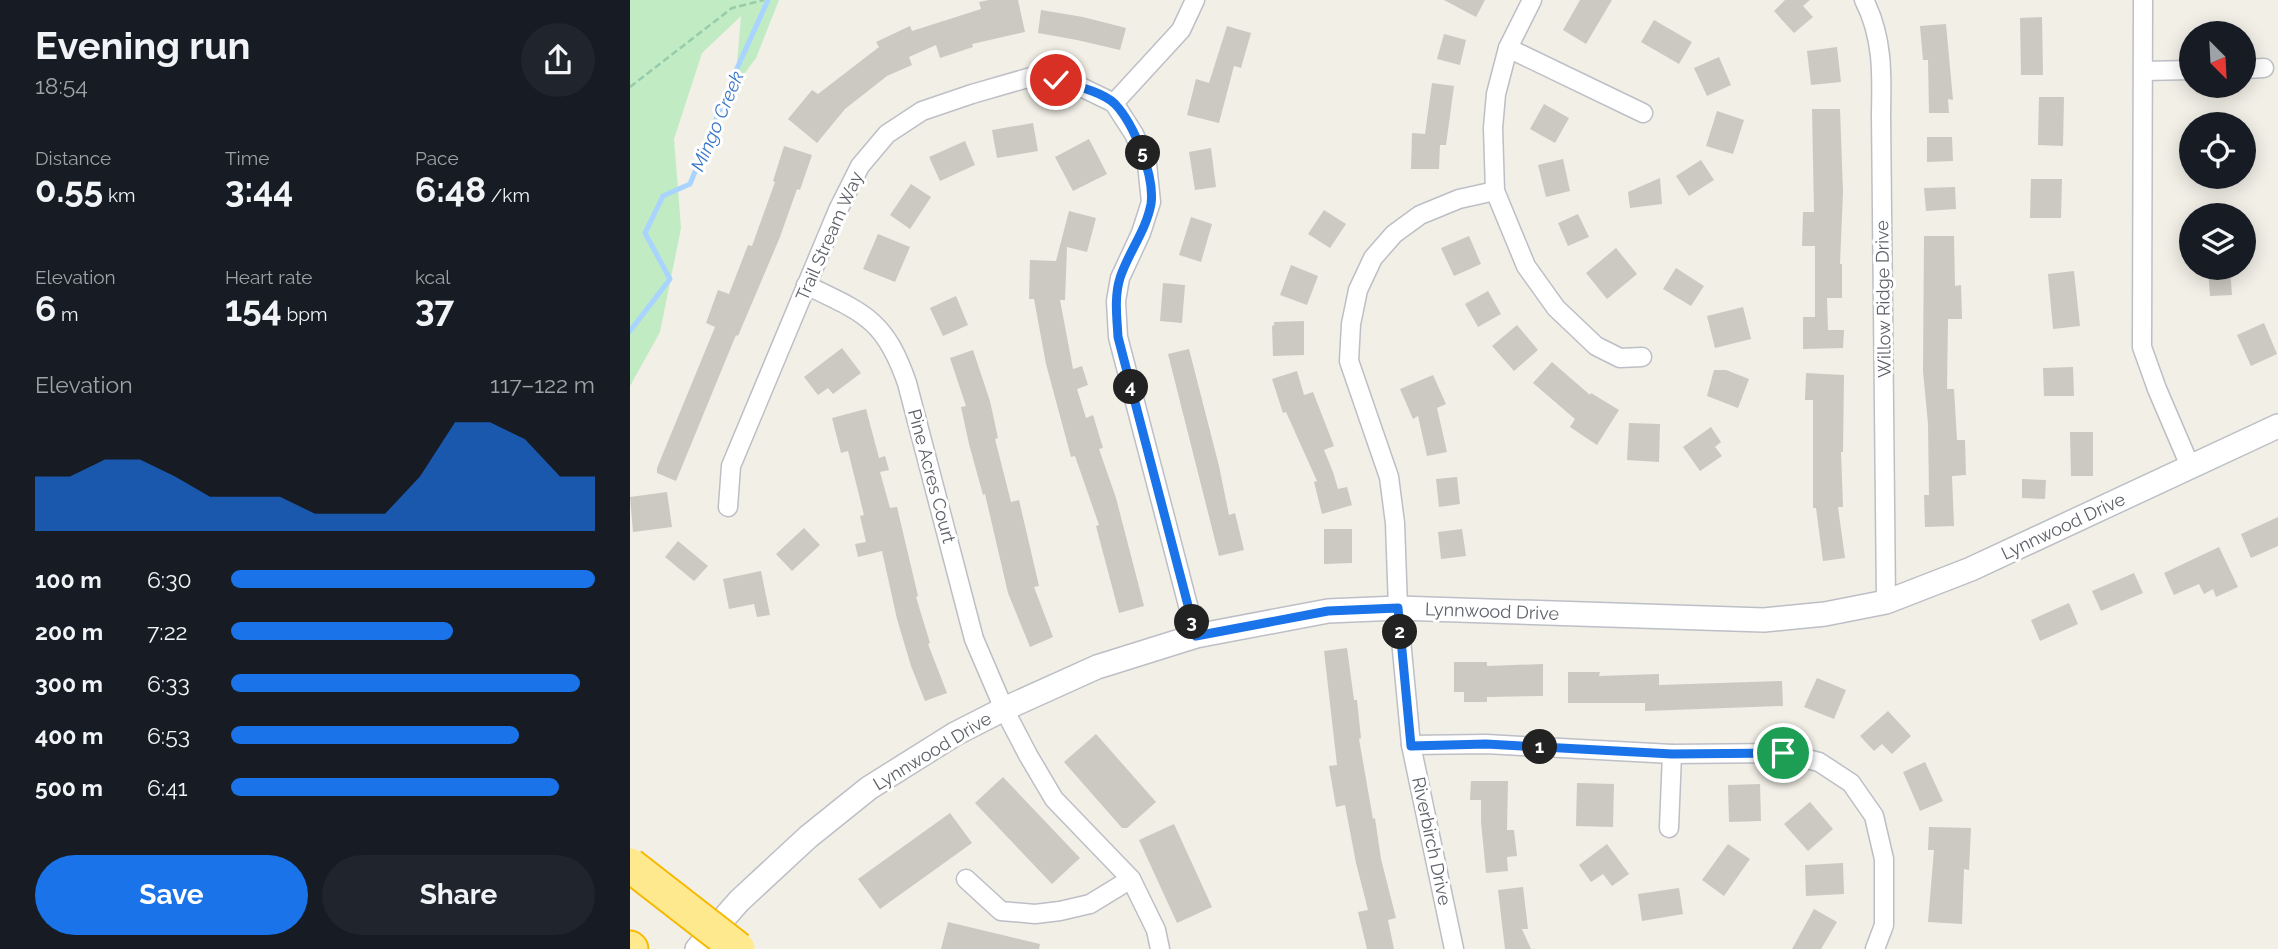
<!DOCTYPE html>
<html lang="en">
<head>
<meta charset="utf-8">
<style>
	:root { --surface:#171b24; --page:#20242c; --text:#f1f3f6; --muted:#9ea1a6; --accent:#1a73e8 }
	body { margin:0; font-family:Raleway,sans-serif; background:var(--page); color:var(--text); height:100vh; display:flex; flex-direction:column; font-size:26px; white-space:nowrap }
	* { box-sizing:border-box; margin:0 }
	p { font-size:23px; color:var(--muted) }
	.icon { flex:none; width:38px; height:38px; fill:none; stroke:currentColor; stroke-width:2; stroke-linecap:round; stroke-linejoin:round }
	.map { position:relative; flex:1; overflow:hidden }
	.panel { display:flex; flex-direction:column; background:var(--surface); width:630px }
	.panel>* { flex:none }
	.needle { width:46px; rotate:156deg }
	.tools { position:absolute; left:1549px; top:21px; display:grid; gap:14px }
	.tools a { display:grid; place-items:center; width:77px; height:77px; border-radius:50%; background:var(--surface); box-shadow:0 4px 18px #0003; font-size:35px }
	.pin { position:absolute; display:grid; place-items:center; width:60px; height:60px; color:#fff; margin:-30px; border:4px solid #fff; border-radius:50%; box-shadow:0 2px 7px #0007 }
	.km { position:absolute; width:35px; height:35px; margin:-18px; border-radius:50%; background:#222; color:#fff; font-size:19px; line-height:35px; text-align:center }
	.round { display:grid; place-items:center; flex:none; width:74px; height:74px; border-radius:37px; background:var(--page) }
	.overview { display:flex; align-items:center; justify-content:space-between; height:119px; padding:0 35px }
	h1 { font-size:38px; font-weight:700; line-height:52px }
	.metrics { display:grid; grid-template-columns:repeat(3,1fr); gap:10px; height:119px; padding:7px 35px }
	.metrics div { display:grid; align-content:center }
	.metrics b { font-size:35px; font-weight:700 }
	.metrics small { font-size:19px; font-weight:400 }
	.metrics p { font-size:19px }
	.chart { height:196px; padding:14px 35px }
	.chart p { display:flex; justify-content:space-between }
	.chart svg { width:100%; height:126px; margin-top:7px; fill:var(--accent); opacity:.7 }
	.action { display:flex; gap:14px; margin-top:auto; padding:14px 35px }
	.action a { flex:1; height:80px; border-radius:42px; background:var(--accent); color:#fff; font-size:28px; font-weight:700; line-height:80px; text-align:center }
	.action a+a { background:var(--page); color:var(--text) }
	ul { padding:0 35px; list-style:none; font-size:23px }
	li { display:grid; grid-template-columns:112px 84px 1fr; align-items:center; height:52px }
	li i { height:18px; border-radius:9px; background:var(--accent) }
	main { display:flex; flex:1; min-height:0 }
	.map>svg:first-child { display:block }
	.green { fill:#c0ebc3 }
	.lines { fill:none; stroke-linecap:round; stroke-linejoin:round }
	.stream { stroke:#a8d4ff; stroke-width:5 }
	.building { fill:#ccc9c2 }
	.minor-casing { stroke:#bdbfc6; stroke-width:21 }
	.tertiary-casing { stroke:#bdbfc6; stroke-width:26 }
	.motorway-casing { stroke:#f7b900; stroke-width:37 }
	.path { stroke:#97ccaa; stroke-width:2.5; stroke-dasharray:7 3.5; stroke-linecap:butt }
	.minor { stroke:#fff; stroke-width:18 }
	.tertiary { stroke:#fff; stroke-width:23 }
	.motorway { stroke:#ffe98f; stroke-width:33 }
	.motorway-bridge-casing { stroke:#f7b900; stroke-width:37; stroke-linecap:butt }
	.motorway-bridge { stroke:#ffe98f; stroke-width:33 }
	.route-casing { stroke:#fff; stroke-width:14 }
	.route { stroke:#1a73e8; stroke-width:9 }
	.labels { text-anchor:middle; dominant-baseline:central; stroke-width:6; stroke-linejoin:round; paint-order:stroke }
	.street-label { font-size:18px; fill:#5d6168; stroke:#fff }
	.water-label { font-size:19px; font-style:italic; fill:#3a76c7; stroke:#fff }
</style>
</head>
<body>
<main>
<section class="panel">
<div class="overview"><div><h1>Evening run</h1><p>18:54</p></div><a class="round"><svg class="icon" aria-label="share" viewBox="0 0 24 24"><path d="M12 15V3M7 8l5-5 5 5M5 13v7h14v-7"/></svg></a></div>
<div class="metrics">
<div><p>Distance</p><b>0.55<small> km</small></b></div>
<div><p>Time</p><b>3:44</b></div>
<div><p>Pace</p><b>6:48<small> /km</small></b></div>
</div>
<div class="metrics">
<div><p>Elevation</p><b>6<small> m</small></b></div>
<div><p>Heart rate</p><b>154<small> bpm</small></b></div>
<div><p>kcal</p><b>37</b></div>
</div>
<div class="chart"><p><span>Elevation</span>117–122 m</p>
<svg viewBox="0 0 160 44" preserveAspectRatio="none"><path d="M0 44V25L10 25L20 19L30 19L40 25L50 32L60 32L70 32L80 38L90 38L100 38L110 25L120 6L130 6L140 12L150 25L160 25V44z"/></svg>
</div>
<ul>
<li><b>100 m</b>6:30<i style="width:100%"></i></li>
<li><b>200 m</b>7:22<i style="width:61%"></i></li>
<li><b>300 m</b>6:33<i style="width:96%"></i></li>
<li><b>400 m</b>6:53<i style="width:79%"></i></li>
<li><b>500 m</b>6:41<i style="width:90%"></i></li>
</ul>
<div class="action"><a>Save</a><a>Share</a></div>
</section>
<div class="map">
<svg width="1648" height="949" viewBox="0 0 1648 949">
	<rect width="100%" height="100%" fill="#f1efe6"/>
	<path class="green" d="M0,0H149L126,58L105,86L111,16L72,53L44,139L51,228L30,332L0,386Z"/>
	<g class="lines">
		<path class="stream" d="M0,331L40,279L15,233L33,196L60,184L104,75L138,0"/>
	</g>
	<g class="building">
		<path d="M359,0H388L395,32L342,44L343,47L310,58L306,45L279,57L282,65L257,76L215,109L187,143L158,119L182,90L188,94L249,47L246,42L280,26L282,31L351,9L349,2Z"/>
		<path d="M814,0H855L846,17Z"/>
		<path d="M950,0H982L956,44L933,30Z"/>
		<path d="M1155,0H1180L1173,6L1183,17L1164,33L1144,11Z"/>
		<path d="M411,10L453,17L496,28L490,50L447,40L408,33Z"/>
		<path d="M1412,17L1413,75H1391L1390,18Z"/>
		<path d="M1024,20L1062,42L1049,64L1011,42Z"/>
		<path d="M1316,24L1323,100L1318,99L1319,113H1299L1298,60H1293L1290,26Z"/>
		<path d="M597,26L621,33L611,68L604,66L589,123L557,115L566,79L579,83Z"/>
		<path d="M814,34L836,40L830,65L807,59Z"/>
		<path d="M1207,47L1211,82L1181,85L1177,51Z"/>
		<path d="M1089,57L1101,85L1077,96L1064,68Z"/>
		<path d="M802,83L824,86L816,145H810L809,169H781L782,133L795,134Z"/>
		<path d="M1409,97H1434L1433,146L1408,145Z"/>
		<path d="M914,104L939,118L925,143L900,129Z"/>
		<path d="M1182,109H1210L1213,192L1210,264H1212V298H1197L1198,330H1214L1213,348L1173,349V317H1185V246H1172L1173,212H1184Z"/>
		<path d="M1087,111L1114,120L1103,154L1076,146Z"/>
		<path d="M403,123L408,151L367,158L362,130Z"/>
		<path d="M1297,137H1322L1323,161L1297,162Z"/>
		<path d="M459,139L477,174L443,191L425,157Z"/>
		<path d="M335,141L345,165L310,181L299,157Z"/>
		<path d="M154,146L182,155L170,190L167,189L150,237L108,336L106,335L46,481L27,473V468L85,327L76,323L88,290L99,294L118,245L122,246L145,182L143,181Z"/>
		<path d="M581,148L586,187L565,190L559,152Z"/>
		<path d="M933,159L940,191L916,197L908,165Z"/>
		<path d="M1071,160L1084,180L1059,196L1046,176Z"/>
		<path d="M1030,178L1032,204L1000,208L998,192Z"/>
		<path d="M1401,179H1432L1431,218H1400Z"/>
		<path d="M281,184L301,197L280,229L260,215Z"/>
		<path d="M1325,187L1326,209L1296,211L1294,188Z"/>
		<path d="M694,210L716,224L700,248L678,234Z"/>
		<path d="M439,211L466,218L457,252L437,247L435,300H430L443,369L452,366L458,385L447,389L456,418L463,415L473,448L469,449L486,498L514,606L489,613L466,526L469,525L445,456L441,457L416,364L404,299H399L400,260L426,261Z"/>
		<path d="M948,214L959,237L938,246L928,223Z"/>
		<path d="M561,217L582,224L571,262L549,255Z"/>
		<path d="M248,234L280,247L265,282L233,269Z"/>
		<path d="M839,236L851,264L824,276L811,248Z"/>
		<path d="M1294,236H1324L1325,286L1331,285L1332,319H1318L1317,389H1324L1327,440H1335L1336,475L1322,476L1324,526L1295,527L1294,495H1299L1298,424L1293,371Z"/>
		<path d="M986,248L1007,274L977,299L956,273Z"/>
		<path d="M661,265L688,276L677,305L650,295Z"/>
		<path d="M1046,268L1074,286L1061,306L1033,289Z"/>
		<path d="M1578,268H1600L1602,295L1580,296Z"/>
		<path d="M1444,271L1450,326L1423,329L1418,274Z"/>
		<path d="M533,283L555,285L552,323L530,321Z"/>
		<path d="M858,291L871,314L848,327L835,304Z"/>
		<path d="M326,296L338,325L313,336L300,308Z"/>
		<path d="M1113,307L1121,339L1085,348L1077,316Z"/>
		<path d="M674,321V355L643,356L642,326L644,325V322Z"/>
		<path d="M1634,323L1647,354L1621,366L1607,335Z"/>
		<path d="M887,325L908,350L884,371L862,346Z"/>
		<path d="M212,348L231,373L203,394L198,388L188,395L174,377Z"/>
		<path d="M559,349L589,466L599,515L605,513L614,550L589,556L538,354Z"/>
		<path d="M343,350L360,401L368,438L365,439L381,502L389,500L409,586L404,587L423,637L400,647L378,593L355,494L353,495L339,444L331,407L336,406L320,358Z"/>
		<path d="M922,362L960,395L961,393L989,410L967,445L940,427L945,419L903,383Z"/>
		<path d="M1443,367L1444,396H1414L1413,368Z"/>
		<path d="M1084,370H1096L1119,379L1108,408L1077,396Z"/>
		<path d="M667,371L674,395L683,392L704,446L694,450L703,472L708,489L717,487L722,505L692,514L684,482L687,481L656,412L653,413L642,379Z"/>
		<path d="M1176,373L1214,375L1213,452H1211L1213,507H1208L1215,558L1193,561L1186,508H1183V400H1175Z"/>
		<path d="M803,375L816,404L807,408L817,452L797,456L788,416L783,419L770,389Z"/>
		<path d="M236,409L249,458L255,456L259,470L250,472L260,508L267,507L288,596L286,597L300,643L298,644L317,693L295,701L281,666L267,619L252,551L228,557L225,544L236,542L230,516L234,515L218,451L211,453L202,418Z"/>
		<path d="M999,423L1030,424L1029,462L997,460Z"/>
		<path d="M1081,427L1091,442L1085,447L1092,456L1070,471L1053,447Z"/>
		<path d="M1440,432H1463V476H1441Z"/>
		<path d="M827,477L830,504L809,507L806,479Z"/>
		<path d="M1392,479L1416,480L1415,499L1392,498Z"/>
		<path d="M37,492L42,527L3,532L0,497Z"/>
		<path d="M1648,517V546L1621,558L1611,534Z"/>
		<path d="M174,528L190,545L162,571L146,554Z"/>
		<path d="M694,529H722V563L694,564Z"/>
		<path d="M832,529L836,556L811,559L808,532Z"/>
		<path d="M48,541L78,566L64,581L35,557Z"/>
		<path d="M1589,547L1608,587L1586,597L1583,589L1574,594L1569,584L1544,595L1534,573Z"/>
		<path d="M131,571L140,615L127,617L124,604L99,609L93,579Z"/>
		<path d="M1504,573L1513,593L1471,611L1462,591Z"/>
		<path d="M1439,603L1448,624L1410,641L1401,620Z"/>
		<path d="M717,648L724,700H727L731,738L729,739L743,819L745,818L751,859L766,918L758,920L764,949H737L728,912L738,910L726,863L715,805L706,807L699,766L707,765L694,651Z"/>
		<path d="M824,662H857V666L913,664V696L857,697V702H834V692H824Z"/>
		<path d="M938,672H970L969,676L1029,674V685L1152,681L1153,706L1015,711V703H938Z"/>
		<path d="M1187,678L1216,690L1204,719L1174,707Z"/>
		<path d="M1258,711L1281,736L1262,754L1252,744L1244,751L1230,736Z"/>
		<path d="M466,734L526,802L497,828H492L434,762Z"/>
		<path d="M1295,762L1313,801L1290,811L1273,772Z"/>
		<path d="M373,777L450,858L422,884L345,803Z"/>
		<path d="M841,781H878L877,830H884L887,856L877,857L878,871L856,873L851,822V800H840Z"/>
		<path d="M947,783L984,784L983,827L946,826Z"/>
		<path d="M1130,784L1131,821L1099,822L1098,785Z"/>
		<path d="M1180,802L1203,829L1178,851L1154,824Z"/>
		<path d="M320,813L342,843L250,909L228,879Z"/>
		<path d="M544,824L582,907L547,923L509,840Z"/>
		<path d="M1299,827L1341,828L1339,870L1334,869L1332,924L1298,922L1304,850H1298Z"/>
		<path d="M977,844L999,874L982,886L973,874L961,882L949,865Z"/>
		<path d="M1098,844L1120,859L1094,896L1072,880Z"/>
		<path d="M1213,863L1214,894L1176,896L1175,865Z"/>
		<path d="M893,887L898,929H892L901,949H875L868,890Z"/>
		<path d="M1049,888L1053,914L1012,921L1008,894Z"/>
		<path d="M1184,909L1207,922L1191,949H1162Z"/>
		<path d="M318,922L410,944L409,949H311Z"/>
	</g>
	<g class="lines">
		<defs>
			<g id="minor">
				<path d="M902,0L878,48L866,94L863,128L865,191L896,266L926,308L966,346L990,358L1012,357"/>
				<path d="M1234,0C1253,37 1252,74 1251,114L1256,602"/>
				<path d="M1513,0L1512,347L1527,389L1560,466"/>
				<path d="M878,48L1013,113"/>
				<path d="M1614,69L1634,68"/>
				<path d="M1513,71L1561,70"/>
				<path d="M484,103L551,30L565,0"/>
				<path d="M176,285C234,313 255,319 277,383L344,639L374,709L398,755L424,799L501,879L526,930L530,949"/>
				<path d="M98,507L101,466L208,210L230,166L257,134L292,111L342,94L401,77L426,80L453,88L484,103L504,134L517,164L521,202L511,233L490,278L486,301L488,337L566,636"/>
				<path d="M781,745L856,744L1042,754L1153,753L1189,762L1221,783L1244,816L1254,859V925L1245,949"/>
				<path d="M1039,828L1042,754"/>
				<path d="M336,879L371,911L405,914L430,911L460,904L501,879"/>
				<path d="M824,949L781,745L768,608L765,523L759,477L719,361L721,324L728,290L743,258L764,234L790,215L829,199L865,191"/>
			</g>
			<path id="tertiary" d="M67,949L109,901L178,837L239,788L325,734L374,709L467,667L566,636L698,611L768,608L1134,620L1195,614L1256,602L1341,569L1648,426"/>
			<path id="motorway" d="M0,948L1,949"/>
		</defs>
		<use href="#minor" class="minor-casing"/>
		<use href="#tertiary" class="tertiary-casing"/>
		<use href="#motorway" class="motorway-casing"/>
		<path class="path" d="M0,87L102,8L134,0"/>
		<use href="#minor" class="minor"/>
		<use href="#tertiary" class="tertiary"/>
		<use href="#motorway" class="motorway"/>
		<defs>
			<path id="motorway-bridge" d="M0,865L108,949"/>
		</defs>
		<use href="#motorway-bridge" class="motorway-bridge-casing"/>
		<use href="#motorway-bridge" class="motorway-bridge"/>
	</g>
	<g class="lines">
		<defs>
			<path id="route" d="M426,80C443,85 473,92 485,104C504,124 525,176 521,204C516,231 498,253 490,278C484,297 487,318 488,337L566,636L698,611L768,608L781,746L856,744L1042,754L1153,753"/>
		</defs>
		<use href="#route" class="route-casing"/>
		<use href="#route" class="route"/>
	</g>
	<g class="labels">
		<g class="street-label">
			<text transform="translate(199 236) rotate(-66)">Trail Stream Way</text>
			<text transform="translate(1253 299) rotate(-91)">Willow Ridge Drive</text>
			<text transform="translate(302 476) rotate(75)">Pine Acres Court</text>
			<text transform="translate(1433 526) rotate(-25)">Lynnwood Drive</text>
			<text transform="translate(862 611) rotate(2)">Lynnwood Drive</text>
			<text transform="translate(302 751) rotate(-31)">Lynnwood Drive</text>
			<text transform="translate(802 841) rotate(78)">Riverbirch Drive</text>
		</g>
		<g class="water-label">
			<text transform="translate(87 121) rotate(-67)">Mingo Creek</text>
		</g>
	</g>
</svg>
<div class="tools">
<a><svg class="needle" viewBox="-14 -14 28 28"><path d="M0-13l5 13h-10z" fill="#e53935"/><path d="M0 13l5-13h-10z" fill="#9ea1a6"/></svg></a>
<a><svg class="icon" aria-label="locate" viewBox="0 0 24 24"><circle cx="12" cy="12" r="6"/><path d="M12 2v4M12 18v4M2 12h4M18 12h4"/></svg></a>
<a><svg class="icon" aria-label="layers" viewBox="0 0 24 24"><path d="M12 4l9 5-9 5-9-5zM3 14l9 5 9-5"/></svg></a>
</div>
<div class="pin" style="left:1153px;top:753px;background:#1e9e55"><svg class="icon" aria-label="arrive" viewBox="0 0 24 24"><path d="M6 21V4h12l-3 4 3 4H6"/></svg></div>
<div class="pin" style="left:426px;top:80px;background:#d93025"><svg class="icon" aria-label="check" viewBox="0 0 24 24"><path d="M5 12l5 5 9-10"/></svg></div>
<b class="km" style="left:910px;top:747px">1</b>
<b class="km" style="left:770px;top:632px">2</b>
<b class="km" style="left:562px;top:622px">3</b>
<b class="km" style="left:501px;top:387px">4</b>
<b class="km" style="left:513px;top:153px">5</b>
</div>
</main>
</body>
</html>
